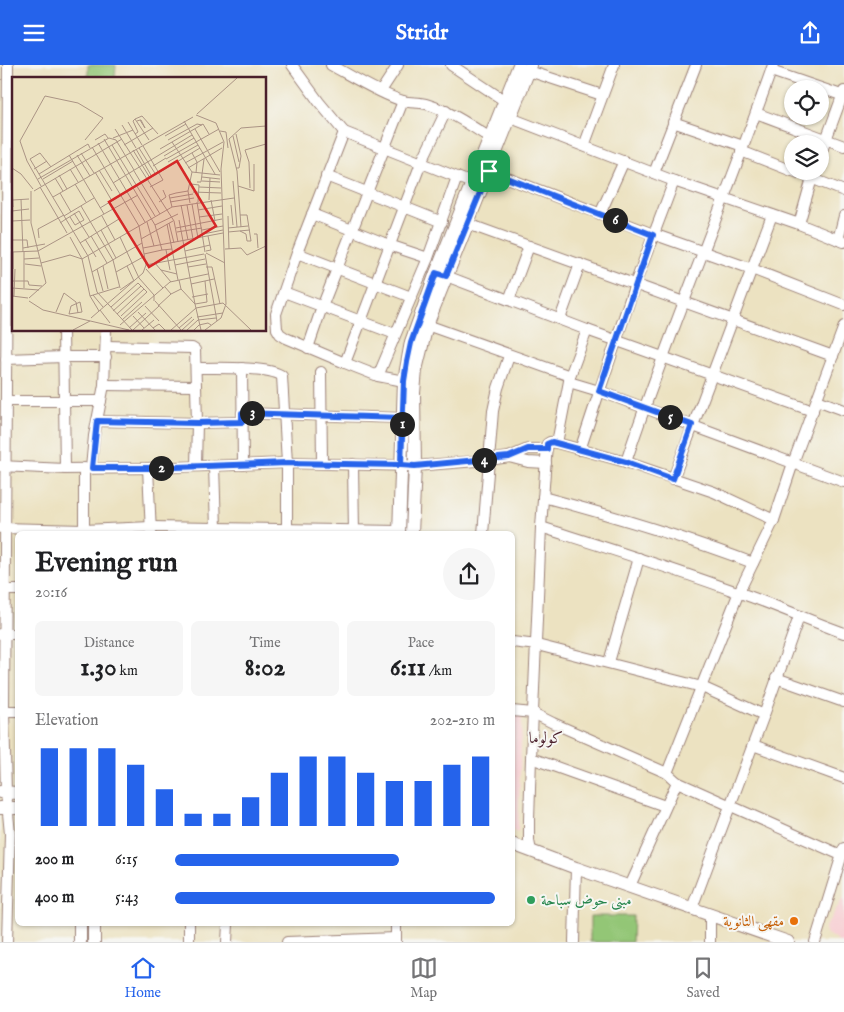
<!DOCTYPE html>
<html lang="en">
<head>
<meta charset="utf-8">
<style>
	:root { --surface:#fff; --page:#f6f6f6; --text:#202124; --muted:#757577; --line:#e0e0e0; --accent:#2563eb }
	body { margin:0; font-family:"IM FELL English",Amiri,serif; background:var(--page); color:var(--text); height:100vh; display:flex; flex-direction:column; font-size:19px; white-space:nowrap }
	* { box-sizing:border-box; margin:0 }
	p { font-size:16px; color:var(--muted) }
	.icon { flex:none; width:28px; height:28px; fill:none; stroke:currentColor; stroke-width:2; stroke-linecap:round; stroke-linejoin:round }
	.map { position:relative; flex:1; overflow:hidden }
	.drawer { position:absolute; left:15px; top:466px; width:500px; height:395px; display:flex; flex-direction:column; background:var(--surface); border-radius:8px; box-shadow:0 1px 4px #0004 }
	.drawer>* { flex:none }
	.fabs { position:absolute; left:784px; top:15px; display:grid; gap:10px }
	.fabs a { display:grid; place-items:center; width:45px; height:45px; border-radius:50%; background:var(--surface); box-shadow:0 1px 4px #0004; font-size:25px }
	.pin { position:absolute; display:grid; place-items:center; width:42px; height:42px; color:#fff; margin:-21px; border-radius:10px; box-shadow:0 2px 8px #0006 }
	.km { position:absolute; width:25px; height:25px; margin:-12px; border-radius:50%; background:#222; color:#fff; font-size:14px; line-height:25px; text-align:center }
	.round { display:grid; place-items:center; flex:none; width:52px; height:52px; border-radius:26px; background:var(--page) }
	.head { display:flex; align-items:center; justify-content:space-between; height:85px; padding:0 20px }
	h1 { font-size:28px; font-weight:700; line-height:38px }
	.metrics { display:grid; grid-template-columns:repeat(3,1fr); gap:8px; height:85px; padding:5px 20px }
	.metrics div { display:grid; align-content:center; border-radius:8px; background:var(--page); text-align:center }
	.metrics b { font-size:25px; font-weight:700 }
	.metrics small { font-size:14px; font-weight:400 }
	.metrics p { font-size:14px }
	.chart { height:140px; padding:10px 20px }
	.chart p { display:flex; justify-content:space-between }
	.chart svg { width:100%; height:90px; margin-top:5px; stroke:var(--accent); stroke-width:6 }
	ul { padding:0 20px; list-style:none; font-size:16px }
	li { display:grid; grid-template-columns:80px 60px 1fr; align-items:center; height:38px }
	li i { height:12px; border-radius:6px; background:var(--accent) }
	header { display:flex; justify-content:space-between; align-items:center; height:65px; padding:0 20px; background:var(--accent); color:#fff; font-size:22px; font-weight:700 }
	.tabs { display:flex; justify-content:space-around; align-items:center; height:70px; border-top:1px solid var(--line); background:var(--surface); font-size:14px; color:var(--muted) }
	.tabs a { display:grid; justify-items:center; gap:2px }
	.tabs .selected { color:var(--accent) }
	.map>svg:first-child { display:block }
	.built { fill:#f7cfd3 }
	.green { fill:#93c676; stroke:#6e7250 }
	.lines { fill:none; stroke-linecap:round; stroke-linejoin:round }
	.minor-casing { stroke:#9b8076; stroke-width:12 }
	.tertiary-casing { stroke:#9b8076; stroke-width:14 }
	.minor { stroke:#fff; stroke-width:10 }
	.tertiary { stroke:#fff; stroke-width:12 }
	.route-casing { stroke:#fff; stroke-width:10 }
	.route { stroke:#2563eb; stroke-width:6 }
	.leisure-dot { fill:#2e9e5b; stroke:#f6f6f2; stroke-width:2 }
	.food-dot { fill:#e8710a; stroke:#f6f6f2; stroke-width:2 }
	.labels { text-anchor:middle; dominant-baseline:central; stroke-width:4; stroke-linejoin:round; paint-order:stroke }
	.leisure-label { font-size:15px; fill:#27864d; stroke:#f6f6f2; text-anchor:start }
	.food-label { font-size:15px; fill:#c56008; stroke:#f6f6f2; text-anchor:end }
	.neighbourhood-label { font-size:16px; fill:#4a1f2b; stroke:#f6f6f2 }
	.inset-road { fill:none; stroke:#ab9485; stroke-width:1 }
	.view { fill:#d62828; fill-opacity:0.15; stroke:#d62828; stroke-width:2.5 }
	.inset-edge { fill:none; stroke:#4a1f2b; stroke-width:2.5 }
</style>
</head>
<body>
<header><svg class="icon" aria-label="menu" viewBox="0 0 24 24"><path d="M4 6h16M4 12h16M4 18h16"/></svg>Stridr<svg class="icon" aria-label="share" viewBox="0 0 24 24"><path d="M12 15V3M7 8l5-5 5 5M5 13v7h14v-7"/></svg></header>
<div class="map">
<svg width="844" height="877" viewBox="0 0 844 877">
	<rect width="100%" height="100%" fill="#f6f6f2"/>
	<filter id="ink" filterUnits="userSpaceOnUse"><feTurbulence type="fractalNoise" baseFrequency=".02" numOctaves="2"/><feDisplacementMap in="SourceGraphic" scale="10" xChannelSelector="R" yChannelSelector="G"/><feConvolveMatrix kernelMatrix="1 2 1 2 8 2 1 2 1" color-interpolation-filters="sRGB"/></filter>
	<filter id="wash" filterUnits="userSpaceOnUse"><feTurbulence type="fractalNoise" baseFrequency=".0096" numOctaves="4" result="noise"/><feDisplacementMap in="SourceGraphic" scale="20" xChannelSelector="R" yChannelSelector="G"/><feGaussianBlur stdDeviation="1.12" result="paint"/><feColorMatrix in="noise" values="0 0 0 0 0 0 0 0 0 0 0 0 0 0 0 0 0 1.4 0 .05"/><feComposite in="paint" operator="in"/></filter>
	<g filter="url(#wash)">
		<rect width="100%" height="100%" fill="#ece2c1"/>
		<g class="built">
			<path d="M513,649H522L518,767L513,765Z"/>
			<path d="M844,832V877H839L826,868L825,862Z"/>
		</g>
		<g class="green">
			<path d="M88,0H116L115,14H88Z"/>
			<path d="M590,851H633L632,877H590Z"/>
		</g>
	</g>
	<g filter="url(#ink)">
		<g class="lines">
			<defs>
				<g id="minor">
					<path d="M292,0L319,37L344,67"/>
					<path d="M331,0C353,12 380,29 403,36C410,38 419,37 426,39C450,46 470,60 490,73"/>
					<path d="M451,0L505,36"/>
					<path d="M529,6L602,30"/>
					<path d="M771,6L844,31"/>
					<path d="M381,26L398,0"/>
					<path d="M756,48L844,81"/>
					<path d="M503,50L674,116L799,159L844,177"/>
					<path d="M673,57L743,81"/>
					<path d="M584,81L614,0"/>
					<path d="M741,86L792,106"/>
					<path d="M820,91L844,26"/>
					<path d="M489,106L653,169L752,204L844,240"/>
					<path d="M793,106L844,126"/>
					<path d="M654,108L696,0"/>
					<path d="M326,111L442,157"/>
					<path d="M312,149L389,180L428,193"/>
					<path d="M600,149L624,96"/>
					<path d="M468,159L833,291"/>
					<path d="M799,159L814,106"/>
					<path d="M838,175L844,151"/>
					<path d="M297,188L411,232"/>
					<path d="M441,209L587,265L813,346"/>
					<path d="M284,227L395,269"/>
					<path d="M509,235L529,181"/>
					<path d="M560,254L580,199"/>
					<path d="M427,260L570,311"/>
					<path d="M63,265L65,404"/>
					<path d="M106,281L192,283L195,285L197,358L196,401"/>
					<path d="M308,283L322,242L403,36"/>
					<path d="M6,294L64,292H106"/>
					<path d="M345,298L421,98L446,46"/>
					<path d="M196,303C214,303 270,301 282,311L287,398V465"/>
					<path d="M242,303L243,400"/>
					<path d="M321,307L322,398"/>
					<path d="M378,311L428,193L457,112"/>
					<path d="M404,316L378,311L345,298L286,273L280,269L277,264L276,249L297,188L344,67L472,118"/>
					<path d="M569,317L599,326L844,417"/>
					<path d="M104,320L196,321"/>
					<path d="M817,335L844,345"/>
					<path d="M6,336H101"/>
					<path d="M242,348L402,353"/>
					<path d="M97,356L197,358L242,357"/>
					<path d="M557,378L570,311L587,265"/>
					<path d="M580,385L635,219L674,116"/>
					<path d="M509,392L528,397L546,398"/>
					<path d="M626,397C670,263 727,133 773,0"/>
					<path d="M353,399L354,469"/>
					<path d="M0,401L65,404L148,403L287,398L415,401L489,395L509,392L528,384H547"/>
					<path d="M214,401L216,463"/>
					<path d="M91,403L94,371L104,320L106,265"/>
					<path d="M148,403L151,468"/>
					<path d="M673,414L772,150"/>
					<path d="M543,432C614,451 685,472 753,498"/>
					<path d="M541,462C607,483 672,503 737,527C773,539 808,555 844,568"/>
					<path d="M1,463L84,465L151,462L399,466"/>
					<path d="M84,469V403"/>
					<path d="M483,469L493,346L498,323L509,291"/>
					<path d="M0,525H18"/>
					<path d="M0,569H18"/>
					<path d="M512,577L537,580L702,622L764,650L799,552"/>
					<path d="M609,597L639,493"/>
					<path d="M776,613L844,637"/>
					<path d="M0,646H18"/>
					<path d="M512,646L533,648L553,658L667,708L677,717L630,821"/>
					<path d="M753,680L844,713"/>
					<path d="M531,693L665,741"/>
					<path d="M667,708L739,527L774,455L793,398L844,261"/>
					<path d="M677,717L841,790"/>
					<path d="M531,786L529,776V755L531,693L541,462L547,379L550,377L557,378L626,397L714,427L774,455"/>
					<path d="M692,843L764,650"/>
					<path d="M396,859V877"/>
					<path d="M7,877L10,769L6,727L4,646L8,0"/>
					<path d="M189,877V859"/>
					<path d="M227,877L228,859"/>
					<path d="M287,877L396,873"/>
					<path d="M574,877L576,803"/>
					<path d="M710,877V849"/>
					<path d="M815,877L844,783"/>
				</g>
				<g id="tertiary">
					<path d="M399,469L404,316L411,277L436,208L519,0"/>
					<path d="M412,469L415,401L414,328L416,305L427,260L531,0"/>
					<path d="M0,727L18,728"/>
					<path d="M0,743H18"/>
					<path d="M512,779L576,803L788,877"/>
					<path d="M80,859V877"/>
					<path d="M94,859V877"/>
				</g>
			</defs>
			<use href="#minor" class="minor-casing"/>
			<use href="#tertiary" class="tertiary-casing"/>
			<use href="#minor" class="minor"/>
			<use href="#tertiary" class="tertiary"/>
		</g>
	</g>
	<g class="lines" filter="url(#ink)">
		<defs>
			<path id="route" d="M489,106L446,211L436,208L411,278L407,297L404,316L401,400L287,398L148,403H92L97,356L197,358L242,357V348L402,353L401,400L415,401L509,392L528,384H547V379L552,377L626,397L673,414L692,360L599,326L653,170L489,106"/>
		</defs>
		<use href="#route" class="route-casing"/>
		<use href="#route" class="route"/>
	</g>
	<circle class="leisure-dot" cx="531" cy="835" r="5"/>
	<circle class="food-dot" cx="794" cy="856" r="5"/>
	<g class="labels">
		<g class="leisure-label">
			<text x="541" y="835">مبنى حوض سباحة</text>
		</g>
		<g class="food-label">
			<text x="784" y="856">مقهى الثانوية</text>
		</g>
		<g class="neighbourhood-label">
			<text x="546" y="674">كولوما</text>
		</g>
	</g>
	<g transform="translate(12 12)">
		<rect width="254" height="254" fill="#ece2c1"/>
		<path class="inset-road" d="M185,37L225,1M184,38L204,46L212,65L209,92L214,227L209,241L193,253M123,42L130,39L146,57M125,44L128,43H129L133,51L128,43M172,44L203,97M116,45L130,68M110,48L124,71M103,52L162,144L166,165M183,52L208,95M208,54L214,55L216,71M123,57L126,55L121,44L123,42L137,63M224,57L229,79L227,91H224M153,59L174,47M221,59L227,85M101,61L121,53M92,62L143,148L150,173L160,172M83,63L93,57L96,61M156,63L185,47L190,48M160,65L180,95L208,98M86,66L133,145M100,68L143,139M112,68L141,51M131,69L151,103L138,110M127,71L144,98M124,72L140,100M148,72L191,47L197,57M121,73L138,101M233,73L237,85L238,111M233,73L254,67M69,76L82,96M180,76L185,85L184,96M57,78L92,137M65,78L78,99M152,79L182,61M18,82L76,179L85,215L120,253M18,82L28,76L39,90M154,82L207,52M156,85L186,68M173,86L211,65M141,89L154,81M0,91L9,97L21,112M176,91L210,71M22,92L35,84M58,92L66,105M87,93L100,114M122,94L148,137M83,95L100,124M27,97L76,67L78,71M47,98L55,112M190,100L208,102M43,101L51,114M26,102L97,61L104,63L122,93M31,102L61,84M190,104L208,105M221,104L225,150M185,105H189L192,82M101,106L180,58M63,107L74,125M179,107L187,108L186,125M0,108L1,130M29,109L15,84L8,64L33,19L66,26L91,41L73,63M226,109L242,114V87M28,110L55,156M187,110L209,111M22,114L110,62M176,114L180,95M181,115L209,116M48,116L59,135M41,120L181,40M158,121L181,117M9,122L11,175M1,123L17,122M197,123L198,101M199,123L203,144M147,125L154,120L151,113M158,125L182,121M185,125L193,175M180,127L186,161M169,128L176,163M175,128L181,162M219,128L221,148M69,129L101,183L108,211M160,130L157,118L164,116L176,114L178,126M88,131L188,71M102,132L116,155M186,133L210,129M0,134L17,132M62,136L77,160M228,138H235L239,164M52,139L82,121M90,139L103,163M216,139L217,172M187,140L210,137M167,143L183,227L195,225L193,204M0,144L18,143M135,145L142,169M48,146L54,142L67,134L72,143L63,148L58,140M157,146L162,166M155,147L166,203M143,148L166,137M229,150L225,94L217,62L229,51L254,49M164,151L210,142M216,151L236,149M89,153L104,181M190,153L211,149M228,154L234,157L235,164H239M165,155L190,151M216,155L238,153M191,157L211,153M242,157H245L246,171M79,159L95,186M58,160L70,182L160,130L222,121M108,160L127,201L142,218V224M27,161L26,152L52,138M73,162L84,180M129,162L161,144M0,163H15L16,171M68,166L107,142M11,171L33,167M131,171L211,156M213,172L229,171L235,178L254,169M154,173L158,193M173,174L198,168M194,174L199,173L196,159M0,175L26,174L126,118M1,175V192M12,175V211M194,176L213,186M132,177L150,173M193,177L205,244M12,182L27,181M29,186L58,178L70,182L78,219L107,210M143,186L159,205M13,187L29,189M134,188L192,177M163,188L193,182M91,189L96,212M115,189L122,204M176,190L194,187M194,190H200L208,227M85,192L91,214M134,192L151,211M149,193L165,197M80,195L130,166M104,195L133,179M167,203L169,212L183,227L189,253M0,204H16L17,208L30,209M179,207L202,202M153,210L159,217L169,212M0,211L27,213M108,213L121,204M81,218L91,230M0,219L16,221M2,219L3,192M78,219L87,234M180,220L196,217M17,221L34,206L19,146V114M17,224L31,233L117,253M143,224L169,253M133,229L147,244M146,229L159,217M99,230L126,206L135,215L109,239M88,233L98,246M101,234L129,209M44,235L52,216L64,225L66,236M126,235L143,253M57,237L59,229L68,225L70,235L57,237M105,237L132,212M121,239L132,251M185,240L211,236M79,241L131,196L134,188L127,149L80,70M110,243L130,225M108,248L158,205L196,197M117,251L134,236M141,251L147,247L153,253M167,251L180,240M61,253L78,244M121,253L147,229M130,253L142,243M159,253L184,231L211,226L239,253M170,253L182,242M175,253L186,243L204,241M182,253L187,248L196,246L199,248"/>
		<path class="view" d="M165,84L204,149L137,190L97,125Z"/>
		<rect width="254" height="254" class="inset-edge"/>
	</g>
</svg>
<div class="fabs">
<a><svg class="icon" aria-label="locate" viewBox="0 0 24 24"><circle cx="12" cy="12" r="6"/><path d="M12 2v4M12 18v4M2 12h4M18 12h4"/></svg></a>
<a><svg class="icon" aria-label="layers" viewBox="0 0 24 24"><path d="M12 4l9 5-9 5-9-5zM3 14l9 5 9-5"/></svg></a>
</div>
<div class="pin" style="left:489px;top:106px;background:#1e9e55"><svg class="icon" aria-label="arrive" viewBox="0 0 24 24"><path d="M6 21V4h12l-3 4 3 4H6"/></svg></div>
<b class="km" style="left:402px;top:359px">1</b>
<b class="km" style="left:161px;top:403px">2</b>
<b class="km" style="left:252px;top:348px">3</b>
<b class="km" style="left:484px;top:395px">4</b>
<b class="km" style="left:670px;top:352px">5</b>
<b class="km" style="left:615px;top:155px">6</b>
<section class="drawer">
<div class="head"><div><h1>Evening run</h1><p>20:16</p></div><a class="round"><svg class="icon" aria-label="share" viewBox="0 0 24 24"><path d="M12 15V3M7 8l5-5 5 5M5 13v7h14v-7"/></svg></a></div>
<div class="metrics">
<div><p>Distance</p><b>1.30<small> km</small></b></div>
<div><p>Time</p><b>8:02</b></div>
<div><p>Pace</p><b>6:11<small> /km</small></b></div>
</div>
<div class="chart"><p><span>Elevation</span>202–210 m</p>
<svg viewBox="0 0 160 44" preserveAspectRatio="none"><path d="M5 44V6M15 44V6M25 44V6M35 44V14M45 44V26M55 44V38M65 44V38M75 44V30M85 44V18M95 44V10M105 44V10M115 44V18M125 44V22M135 44V22M145 44V14M155 44V10"/></svg>
</div>
<ul>
<li><b>200 m</b>6:15<i style="width:70%"></i></li>
<li><b>400 m</b>5:43<i style="width:100%"></i></li>
</ul>
</section>
</div>
<nav class="tabs">
<a class="selected"><svg class="icon" aria-label="home" viewBox="0 0 24 24"><path d="M3 11l9-7 9 7M6 9v11h12V9"/></svg>Home</a>
<a><svg class="icon" aria-label="map" viewBox="0 0 24 24"><path d="M3 6l6-2 6 2 6-2v14l-6 2-6-2-6 2zM9 4v14M15 6v14"/></svg>Map</a>
<a><svg class="icon" aria-label="saved" viewBox="0 0 24 24"><path d="M7 4h10v16l-5-4-5 4z"/></svg>Saved</a>
</nav>
</body>
</html>
